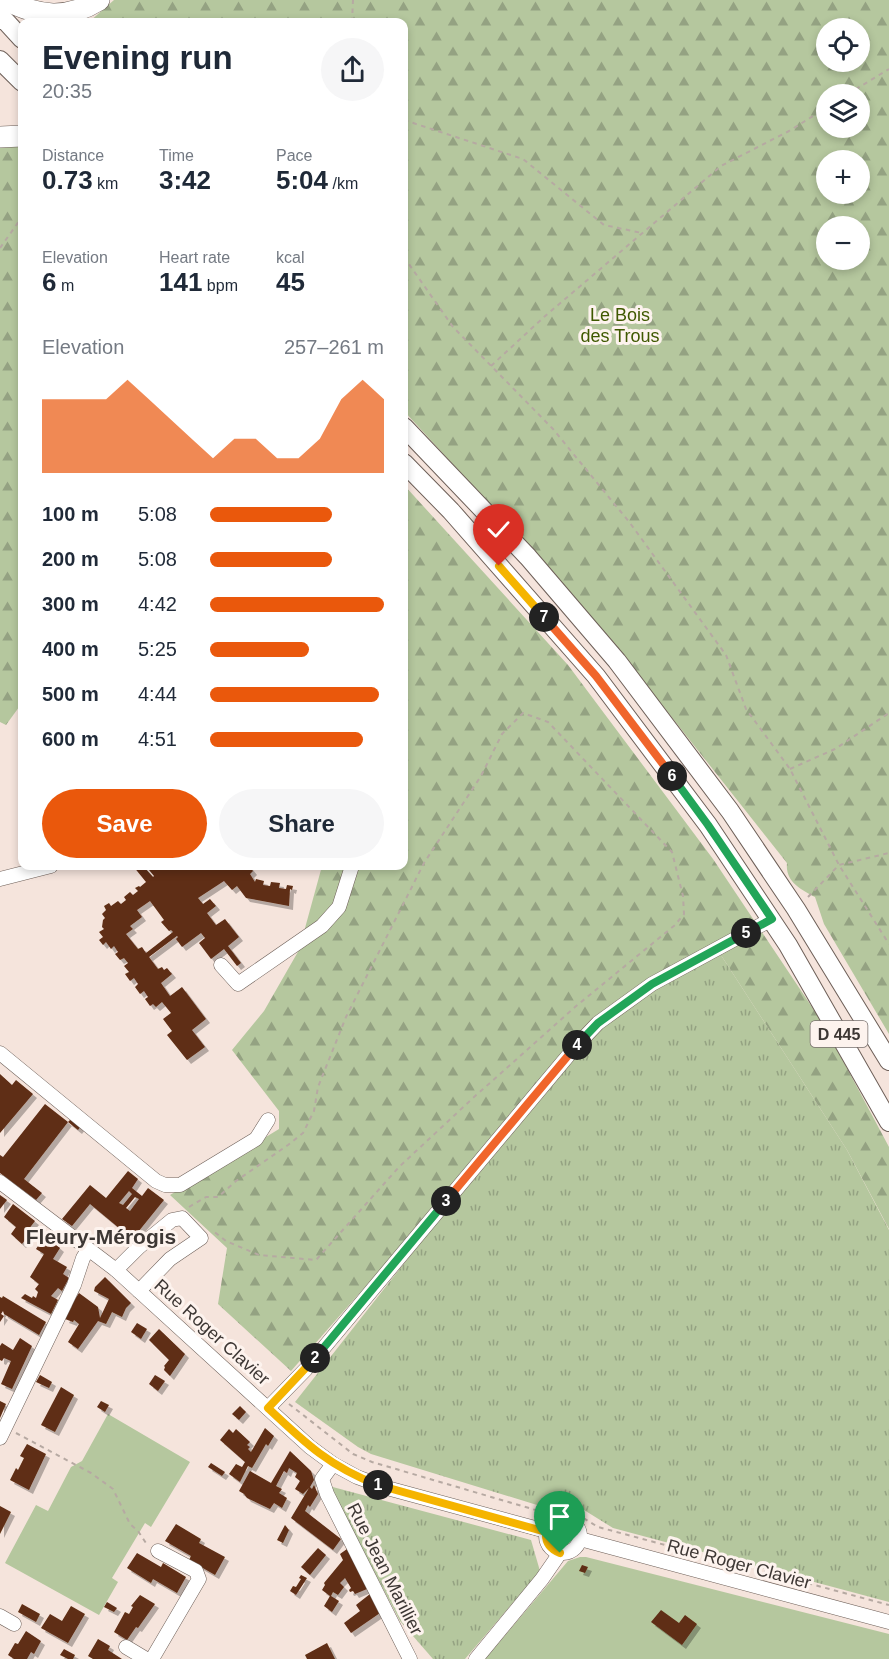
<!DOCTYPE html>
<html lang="en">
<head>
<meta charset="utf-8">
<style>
	:root { --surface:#fff; --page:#f6f6f7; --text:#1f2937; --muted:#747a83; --accent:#ea580c }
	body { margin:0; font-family:Helvetica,sans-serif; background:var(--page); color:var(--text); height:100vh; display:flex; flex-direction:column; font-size:22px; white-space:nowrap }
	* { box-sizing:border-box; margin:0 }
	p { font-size:20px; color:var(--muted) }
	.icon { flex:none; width:33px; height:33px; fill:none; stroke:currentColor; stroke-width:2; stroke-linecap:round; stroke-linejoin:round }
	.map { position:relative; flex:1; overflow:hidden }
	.panel { position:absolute; left:18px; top:18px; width:390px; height:852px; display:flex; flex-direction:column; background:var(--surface); border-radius:12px; box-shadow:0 3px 9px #0003 }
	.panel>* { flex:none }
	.controls { position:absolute; left:816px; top:18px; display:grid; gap:12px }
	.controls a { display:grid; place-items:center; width:54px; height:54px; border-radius:50%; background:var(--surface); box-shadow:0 3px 9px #0003; font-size:30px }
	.pin { position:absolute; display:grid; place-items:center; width:51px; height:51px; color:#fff; margin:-62px -26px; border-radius:50% 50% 50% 0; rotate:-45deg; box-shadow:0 0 6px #0007 }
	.pin .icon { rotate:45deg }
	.km { position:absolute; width:30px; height:30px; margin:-15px; border-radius:50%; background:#222; color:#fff; font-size:16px; line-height:30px; text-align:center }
	.round { display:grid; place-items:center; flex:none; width:63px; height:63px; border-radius:32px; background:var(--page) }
	.head { display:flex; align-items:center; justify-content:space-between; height:102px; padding:0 24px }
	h1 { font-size:33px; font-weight:800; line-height:45px }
	.stats { display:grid; grid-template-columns:repeat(3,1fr); gap:9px; height:102px; padding:6px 24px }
	.stats div { display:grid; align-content:center }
	.stats b { font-size:26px; font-weight:800 }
	.stats small { font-size:16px; font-weight:400 }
	.stats p { font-size:16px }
	.chart { height:168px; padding:12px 24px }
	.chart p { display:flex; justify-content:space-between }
	.chart svg { width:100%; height:108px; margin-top:6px; fill:var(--accent); opacity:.7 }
	.button { display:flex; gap:12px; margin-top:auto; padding:12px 24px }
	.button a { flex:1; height:69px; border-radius:36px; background:var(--accent); color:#fff; font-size:24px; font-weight:800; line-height:69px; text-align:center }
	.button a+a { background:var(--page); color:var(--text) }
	ul { padding:0 24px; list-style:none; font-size:20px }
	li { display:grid; grid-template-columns:96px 72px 1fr; align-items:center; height:45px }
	li i { height:15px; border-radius:8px; background:var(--accent) }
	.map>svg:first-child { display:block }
	.grass { fill:url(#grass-tufts) }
	.forest { fill:url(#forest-firs); fill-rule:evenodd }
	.green { fill:#b5c79e }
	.building { fill:#5e2d14; fill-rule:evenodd; filter:url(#shadow) }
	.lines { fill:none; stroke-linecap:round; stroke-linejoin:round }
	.minor-casing { stroke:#6d5f58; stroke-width:15 }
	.major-casing { stroke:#6d5f58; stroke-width:20 }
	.highway-casing { stroke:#6d5f58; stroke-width:22 }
	.path { stroke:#b6a9a2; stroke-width:2; stroke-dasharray:4.5 4.5; stroke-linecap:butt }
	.minor { stroke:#fff; stroke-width:14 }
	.major { stroke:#fff; stroke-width:18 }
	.highway { stroke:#fff; stroke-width:21 }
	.split-1-casing { stroke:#fff; stroke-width:12 }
	.split-2-casing { stroke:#fff; stroke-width:12 }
	.split-3-casing { stroke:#fff; stroke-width:12 }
	.split-4-casing { stroke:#fff; stroke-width:12 }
	.split-5-casing { stroke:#fff; stroke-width:12 }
	.split-6-casing { stroke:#fff; stroke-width:12 }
	.split-7-casing { stroke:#fff; stroke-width:12 }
	.split-8-casing { stroke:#fff; stroke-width:12 }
	.split-1 { stroke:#f5b400; stroke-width:8 }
	.split-2 { stroke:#f5b400; stroke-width:8 }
	.split-3 { stroke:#22a559; stroke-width:8 }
	.split-4 { stroke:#f0652b; stroke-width:8 }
	.split-5 { stroke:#22a559; stroke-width:8 }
	.split-6 { stroke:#22a559; stroke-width:8 }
	.split-7 { stroke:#f0652b; stroke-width:8 }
	.split-8 { stroke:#f5b400; stroke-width:8 }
	.labels { text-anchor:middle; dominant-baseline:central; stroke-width:6; stroke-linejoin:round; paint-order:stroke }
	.shield { fill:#fdf3ee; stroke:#776f6c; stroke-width:1.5 }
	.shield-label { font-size:16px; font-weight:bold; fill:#3d3734 }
	.park-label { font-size:18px; fill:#3f5900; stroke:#fdf3ee }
	.street-label { font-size:18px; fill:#3d3734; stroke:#fdf3ee }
	.quarter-label { font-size:21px; font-weight:bold; fill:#3d3734; stroke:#fdf3ee }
</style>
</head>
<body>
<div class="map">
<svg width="889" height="1659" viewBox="0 0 889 1659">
	<defs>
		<pattern id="grass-tufts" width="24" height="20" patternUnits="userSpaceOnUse" patternTransform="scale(1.5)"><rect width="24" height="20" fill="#b5c79e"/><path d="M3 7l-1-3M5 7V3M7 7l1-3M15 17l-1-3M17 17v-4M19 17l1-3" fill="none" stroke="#94a282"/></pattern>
		<pattern id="forest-firs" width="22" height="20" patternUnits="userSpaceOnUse" patternTransform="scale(1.5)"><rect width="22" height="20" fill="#b5c79e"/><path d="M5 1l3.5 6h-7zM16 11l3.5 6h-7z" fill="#94a282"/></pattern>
		<filter id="shadow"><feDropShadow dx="4" dy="4" stdDeviation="0" flood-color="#0004"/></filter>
	</defs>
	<rect width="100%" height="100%" fill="#f5e4dc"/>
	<g class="grass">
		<path d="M717,949L847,1150L889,1230V1602L613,1528L584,1510L553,1497L537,1505L371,1454L358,1447L295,1402L557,1069L598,1023Z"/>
		<path d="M329,1486L531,1540L540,1571L465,1659H433L400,1621Z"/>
	</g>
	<g class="forest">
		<path d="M114,0H889V1034L824,924L815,897C800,889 785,881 787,863L624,657L534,553L404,411V22H89ZM826,28H860V62H826ZM826,94H860V128H826ZM826,160H860V194H826ZM826,226H860V260H826Z"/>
		<path d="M22,136V703L6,725L0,722V137Z"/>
		<path d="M404,485L568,665L713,859L824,1025L889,1147V1229L847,1150L717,949L620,1006L557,1069L291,1371L218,1304L227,1248L170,1195L279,1129V1111L232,1050L264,1011L299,950L322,866H404Z"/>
	</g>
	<g class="green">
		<path d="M108,1414L190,1462L151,1527L145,1523L112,1578L118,1582L99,1615L5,1563L36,1505L48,1511L71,1467L82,1461Z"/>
		<path d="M580,1557H586L889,1634V1659H485L568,1561Z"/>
	</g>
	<g class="building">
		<path d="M133,866H143L153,877L154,876L149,870L155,866H243L245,867L249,866L253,871L250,874L255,882L256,879L264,881L263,885L270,886L271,882L280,883L279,888L286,889L287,885L293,886L292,890L290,889L289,906L246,898L237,886L232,890L224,881L198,898L203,904L210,899L216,906L207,913L216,925L225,919L239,937L228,946L241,963L237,966L224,949L211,959L199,943L205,938L201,933L182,947L176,939L178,937L177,936L149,957L158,969L162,967L164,970L167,968L172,974L161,983L170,996L182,987L206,1019L192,1030L205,1047L187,1060L167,1035L172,1031L163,1019L171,1013L162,1002L156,1007L153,1004L150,1006L145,999L148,997L144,991L140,994L135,987L138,984L134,978L130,981L125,974L129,972L124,966L128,963L124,958L120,960L115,954L118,952L114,946L111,949L106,942L103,945L99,940L103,937L99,932L104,929L102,927L103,920L105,918L102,914L106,910L104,906L109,903L111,906L118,901L121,904L126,900L124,897L130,892L133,895L138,891L135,888L139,886L140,887L146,882ZM150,901L164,920L161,922L169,931L171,930L173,932L146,953L142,947L138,949L126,934L133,929L130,926L142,917L137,910Z"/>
		<path d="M0,1074L12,1085L16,1080L33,1094L0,1133Z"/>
		<path d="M45,1104L68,1122L24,1179L42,1193L36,1200L0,1173V1155L3,1157Z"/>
		<path d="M71,1119L81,1126L78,1130L68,1122Z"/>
		<path d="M128,1171L138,1179L132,1188L142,1196L148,1188L164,1200L134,1237L132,1235L131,1238L90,1204L72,1226L62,1219L90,1185L106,1198ZM129,1191L132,1194L123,1205L119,1203ZM135,1197L139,1199L130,1211L126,1208Z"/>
		<path d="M0,1195L7,1200L0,1209Z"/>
		<path d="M13,1204L35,1221L28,1230L31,1232L22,1244L11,1234L16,1227L4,1217Z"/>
		<path d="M42,1240L50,1246L53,1242L60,1248L53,1259L67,1267L63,1274L69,1278L62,1291L58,1288L51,1296L58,1300L51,1314L21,1298L25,1294L32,1298L33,1296L36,1298L38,1292L35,1289L39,1284L30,1277L44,1254L36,1249Z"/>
		<path d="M105,1277L131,1303L126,1308L122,1317L112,1312L106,1324L98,1321L78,1349L68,1342L79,1324L74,1320L73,1322L65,1319L72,1306L71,1305L79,1293L98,1307L100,1318L109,1299L94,1291L95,1287Z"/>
		<path d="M3,1296L46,1322L39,1335L4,1314L3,1311L1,1314L4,1316L0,1322V1297L2,1298Z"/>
		<path d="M137,1323L147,1329L141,1339L131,1332Z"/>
		<path d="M159,1329L185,1354L170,1376L164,1370L165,1367L164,1366L169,1360L149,1340Z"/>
		<path d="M20,1338L32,1346L12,1389L1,1384L11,1361L4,1358L2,1361L0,1360V1346L2,1343L13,1350Z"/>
		<path d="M40,1375L52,1382L49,1388L36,1382Z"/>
		<path d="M155,1375L165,1381L158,1391L149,1384Z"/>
		<path d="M61,1387L74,1395L55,1432L41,1425Z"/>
		<path d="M0,1401L6,1404L0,1418Z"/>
		<path d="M101,1401L109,1405L105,1412L97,1407Z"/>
		<path d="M240,1406L246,1412L239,1420L232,1414Z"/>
		<path d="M265,1428L274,1436L268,1446L266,1444L252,1468L248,1466L240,1482L229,1474L236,1464L242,1467L245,1462L220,1440L229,1429L233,1433L236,1429L250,1442L247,1445L250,1447L248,1449L251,1452Z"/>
		<path d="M27,1444L46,1454L29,1490L10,1480L16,1468L18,1470L24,1458L20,1456Z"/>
		<path d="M290,1451L311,1471L314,1480L310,1487L312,1489L314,1485L318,1494L310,1507L308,1505L305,1511L341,1539L333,1550L291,1518L309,1488L303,1494L295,1489L300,1481L295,1477L297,1473L289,1468L287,1473L284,1471L276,1486L282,1489L279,1493L287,1498L282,1508L274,1503L270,1509L247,1498L244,1494L239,1491L250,1471L271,1483Z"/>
		<path d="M211,1463L225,1472L222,1476L208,1467Z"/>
		<path d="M0,1506L11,1512L0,1534Z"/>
		<path d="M176,1524L201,1539L199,1543L225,1557L215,1575L189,1560L191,1556L165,1541Z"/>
		<path d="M285,1525L289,1530L283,1543L277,1540Z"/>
		<path d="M318,1548L326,1555L310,1575L301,1567Z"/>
		<path d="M347,1549L367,1589L355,1594L353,1591L350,1592L349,1590L351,1588L345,1578L340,1583L344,1587L338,1595L333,1592L331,1596L339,1601L332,1612L324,1606L330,1596L322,1590L325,1585L324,1583L343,1560L340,1554Z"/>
		<path d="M137,1553L161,1567L163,1563L186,1577L177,1593L153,1579L151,1583L127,1568Z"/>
		<path d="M582,1565L588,1567L585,1573L579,1571Z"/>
		<path d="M301,1575L307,1578L296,1595L290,1591L293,1586L296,1587L301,1579L299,1578Z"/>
		<path d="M370,1594L380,1613L351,1633L344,1623L360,1611L356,1605Z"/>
		<path d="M140,1595L155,1604L138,1628L136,1627L127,1640L114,1632L125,1612L129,1614L133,1607L131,1606Z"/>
		<path d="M107,1602L117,1608L114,1612L104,1607Z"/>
		<path d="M22,1604L40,1614L36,1622L18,1612Z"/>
		<path d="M71,1606L85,1614L68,1643L41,1628L50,1614L62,1621Z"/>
		<path d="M661,1610L679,1623L685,1615L697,1624L682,1645L651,1622Z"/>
		<path d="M26,1631L41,1641L34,1654L31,1652L27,1659H14L8,1655L15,1643L18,1644Z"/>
		<path d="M98,1639L110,1646L108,1650L122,1659H93L88,1656Z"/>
		<path d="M327,1643L335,1659H307L305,1655Z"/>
		<path d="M64,1649L75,1655L73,1659H68L60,1655Z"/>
	</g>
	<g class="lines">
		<defs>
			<g id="minor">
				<path d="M0,879L51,866"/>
				<path d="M221,965L238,984L322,926L339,907L352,866"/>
				<path d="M0,1053L156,1181L165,1185H180L256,1139L268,1120"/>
				<path d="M0,1182L116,1270L310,1447L333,1464L357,1477L387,1488L546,1531"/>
				<path d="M116,1270L139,1247L172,1220L182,1218L201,1238L170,1259L139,1291"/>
				<path d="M268,1408L306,1369L577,1045L598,1023L652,984L772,919"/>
				<path d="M0,1438L74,1285L83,1258L88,1250"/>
				<path d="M333,1464L322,1479L327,1494L410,1659"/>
				<circle cx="563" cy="1536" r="17"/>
				<path d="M580,1539L889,1622"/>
				<path d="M0,1616L14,1624"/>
				<path d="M126,1647L146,1659"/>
				<path d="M152,1659L199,1579L196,1571L158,1551"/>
				<path d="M476,1659L542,1579L560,1553"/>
			</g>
			<g id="major">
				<path d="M0,15L22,39"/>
				<path d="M0,60L22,82"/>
				<path d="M404,427L528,557L617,661L730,811L796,909L889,1061"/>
				<path d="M404,463L451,511L596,676L708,825L788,945L889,1122"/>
			</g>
			<g id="highway">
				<path d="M6,0C39,17 67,20 99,0"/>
				<path d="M0,137L22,136"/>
			</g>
		</defs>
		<use href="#minor" class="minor-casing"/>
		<use href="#major" class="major-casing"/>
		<use href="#highway" class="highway-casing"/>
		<g class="path">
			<path d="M352,22L353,0"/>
			<path d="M848,94L889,69"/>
			<path d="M404,120L523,159L604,225L642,233"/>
			<path d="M0,248L22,217"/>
			<path d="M404,257L453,327L553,429L630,523L726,655L746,709L790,769L839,865L889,944"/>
			<path d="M491,366L544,317L721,166L789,131L826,108"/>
			<path d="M790,769L835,749L889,713"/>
			<path d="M808,897L839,865L889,853"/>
			<path d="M189,1207L206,1197H218L236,1181L288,1145L303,1133L314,1111L318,1087L346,1017L424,863L481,776L502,734L523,713L548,722L672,852L683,896L684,914L675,925L575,1007L473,1098L399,1167L316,1260L259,1255L226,1241L212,1230"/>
			<path d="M289,1404L353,1454L372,1462L539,1511L559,1506L580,1516L598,1527L889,1605"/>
			<path d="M16,1433L91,1473L113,1489L130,1524L138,1531L146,1543"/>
			<path d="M564,1519V1509"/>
		</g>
		<use href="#minor" class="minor"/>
		<use href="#major" class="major"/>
		<use href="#highway" class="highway"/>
	</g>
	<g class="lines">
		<defs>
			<path id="split-1" d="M378,1485L546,1532C545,1543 550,1549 560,1553"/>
			<path id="split-2" d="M315,1358L268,1408C304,1442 330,1467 378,1485"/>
			<path id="split-3" d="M315,1358L446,1201"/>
			<path id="split-4" d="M446,1201L577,1045"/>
			<path id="split-5" d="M577,1045L598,1023L652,984L746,933"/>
			<path id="split-6" d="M672,776L708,825L772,919L746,933"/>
			<path id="split-7" d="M544,617L596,676L672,776"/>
			<path id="split-8" d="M499,566L544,617"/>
		</defs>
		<use href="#split-1" class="split-1-casing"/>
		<use href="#split-2" class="split-2-casing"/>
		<use href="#split-3" class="split-3-casing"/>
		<use href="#split-4" class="split-4-casing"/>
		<use href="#split-5" class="split-5-casing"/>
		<use href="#split-6" class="split-6-casing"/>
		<use href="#split-7" class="split-7-casing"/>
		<use href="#split-8" class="split-8-casing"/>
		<use href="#split-1" class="split-1"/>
		<use href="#split-2" class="split-2"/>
		<use href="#split-3" class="split-3"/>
		<use href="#split-4" class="split-4"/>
		<use href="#split-5" class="split-5"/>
		<use href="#split-6" class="split-6"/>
		<use href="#split-7" class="split-7"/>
		<use href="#split-8" class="split-8"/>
	</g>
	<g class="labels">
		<rect class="shield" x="810.5" y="1021" width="57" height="26" rx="4.5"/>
		<g class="shield-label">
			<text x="839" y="1034">D 445</text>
		</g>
		<g class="park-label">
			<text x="620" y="315">Le Bois<tspan x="620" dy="21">des Trous</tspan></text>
		</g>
		<g class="street-label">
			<text transform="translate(212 1332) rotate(42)">Rue Roger Clavier</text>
			<text transform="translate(739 1564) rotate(15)">Rue Roger Clavier</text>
			<text transform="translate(385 1569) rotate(63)">Rue Jean Marillier</text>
		</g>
		<g class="quarter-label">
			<text x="101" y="1236">Fleury-Mérogis</text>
		</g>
	</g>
</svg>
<div class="controls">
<a><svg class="icon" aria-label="locate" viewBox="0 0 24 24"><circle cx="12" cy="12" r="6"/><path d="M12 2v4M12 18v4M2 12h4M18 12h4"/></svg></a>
<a><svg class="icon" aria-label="layers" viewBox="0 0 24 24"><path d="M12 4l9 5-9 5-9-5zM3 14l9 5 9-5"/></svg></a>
<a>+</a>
<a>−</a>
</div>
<div class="pin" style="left:560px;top:1553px;background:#1e9e55"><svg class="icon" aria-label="arrive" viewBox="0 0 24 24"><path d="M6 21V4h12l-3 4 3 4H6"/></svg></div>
<div class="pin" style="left:499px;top:566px;background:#d93025"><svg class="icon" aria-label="check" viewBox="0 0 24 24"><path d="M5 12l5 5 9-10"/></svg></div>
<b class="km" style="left:378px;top:1485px">1</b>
<b class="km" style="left:315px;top:1358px">2</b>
<b class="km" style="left:446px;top:1201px">3</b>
<b class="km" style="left:577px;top:1045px">4</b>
<b class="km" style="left:746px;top:933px">5</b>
<b class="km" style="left:672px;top:776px">6</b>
<b class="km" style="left:544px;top:617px">7</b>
<section class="panel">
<div class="head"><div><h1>Evening run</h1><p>20:35</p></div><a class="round"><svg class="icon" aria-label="share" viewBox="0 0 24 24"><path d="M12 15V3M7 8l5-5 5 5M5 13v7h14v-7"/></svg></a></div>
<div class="stats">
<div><p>Distance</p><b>0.73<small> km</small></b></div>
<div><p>Time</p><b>3:42</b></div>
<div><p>Pace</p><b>5:04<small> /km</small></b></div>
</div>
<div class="stats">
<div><p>Elevation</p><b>6<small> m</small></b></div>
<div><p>Heart rate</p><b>141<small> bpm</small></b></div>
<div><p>kcal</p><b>45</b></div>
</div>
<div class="chart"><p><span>Elevation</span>257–261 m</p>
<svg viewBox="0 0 160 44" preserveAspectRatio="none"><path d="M0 44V14L10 14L20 14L30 14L40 6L50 14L60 22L70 30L80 38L90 30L100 30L110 38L120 38L130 30L140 14L150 6L160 14V44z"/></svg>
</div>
<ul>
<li><b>100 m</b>5:08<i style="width:70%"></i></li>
<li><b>200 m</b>5:08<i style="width:70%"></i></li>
<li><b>300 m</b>4:42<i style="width:100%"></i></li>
<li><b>400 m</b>5:25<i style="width:57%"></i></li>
<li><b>500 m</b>4:44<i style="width:97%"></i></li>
<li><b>600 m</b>4:51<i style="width:88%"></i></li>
</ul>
<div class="button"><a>Save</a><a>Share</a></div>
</section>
</div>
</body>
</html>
